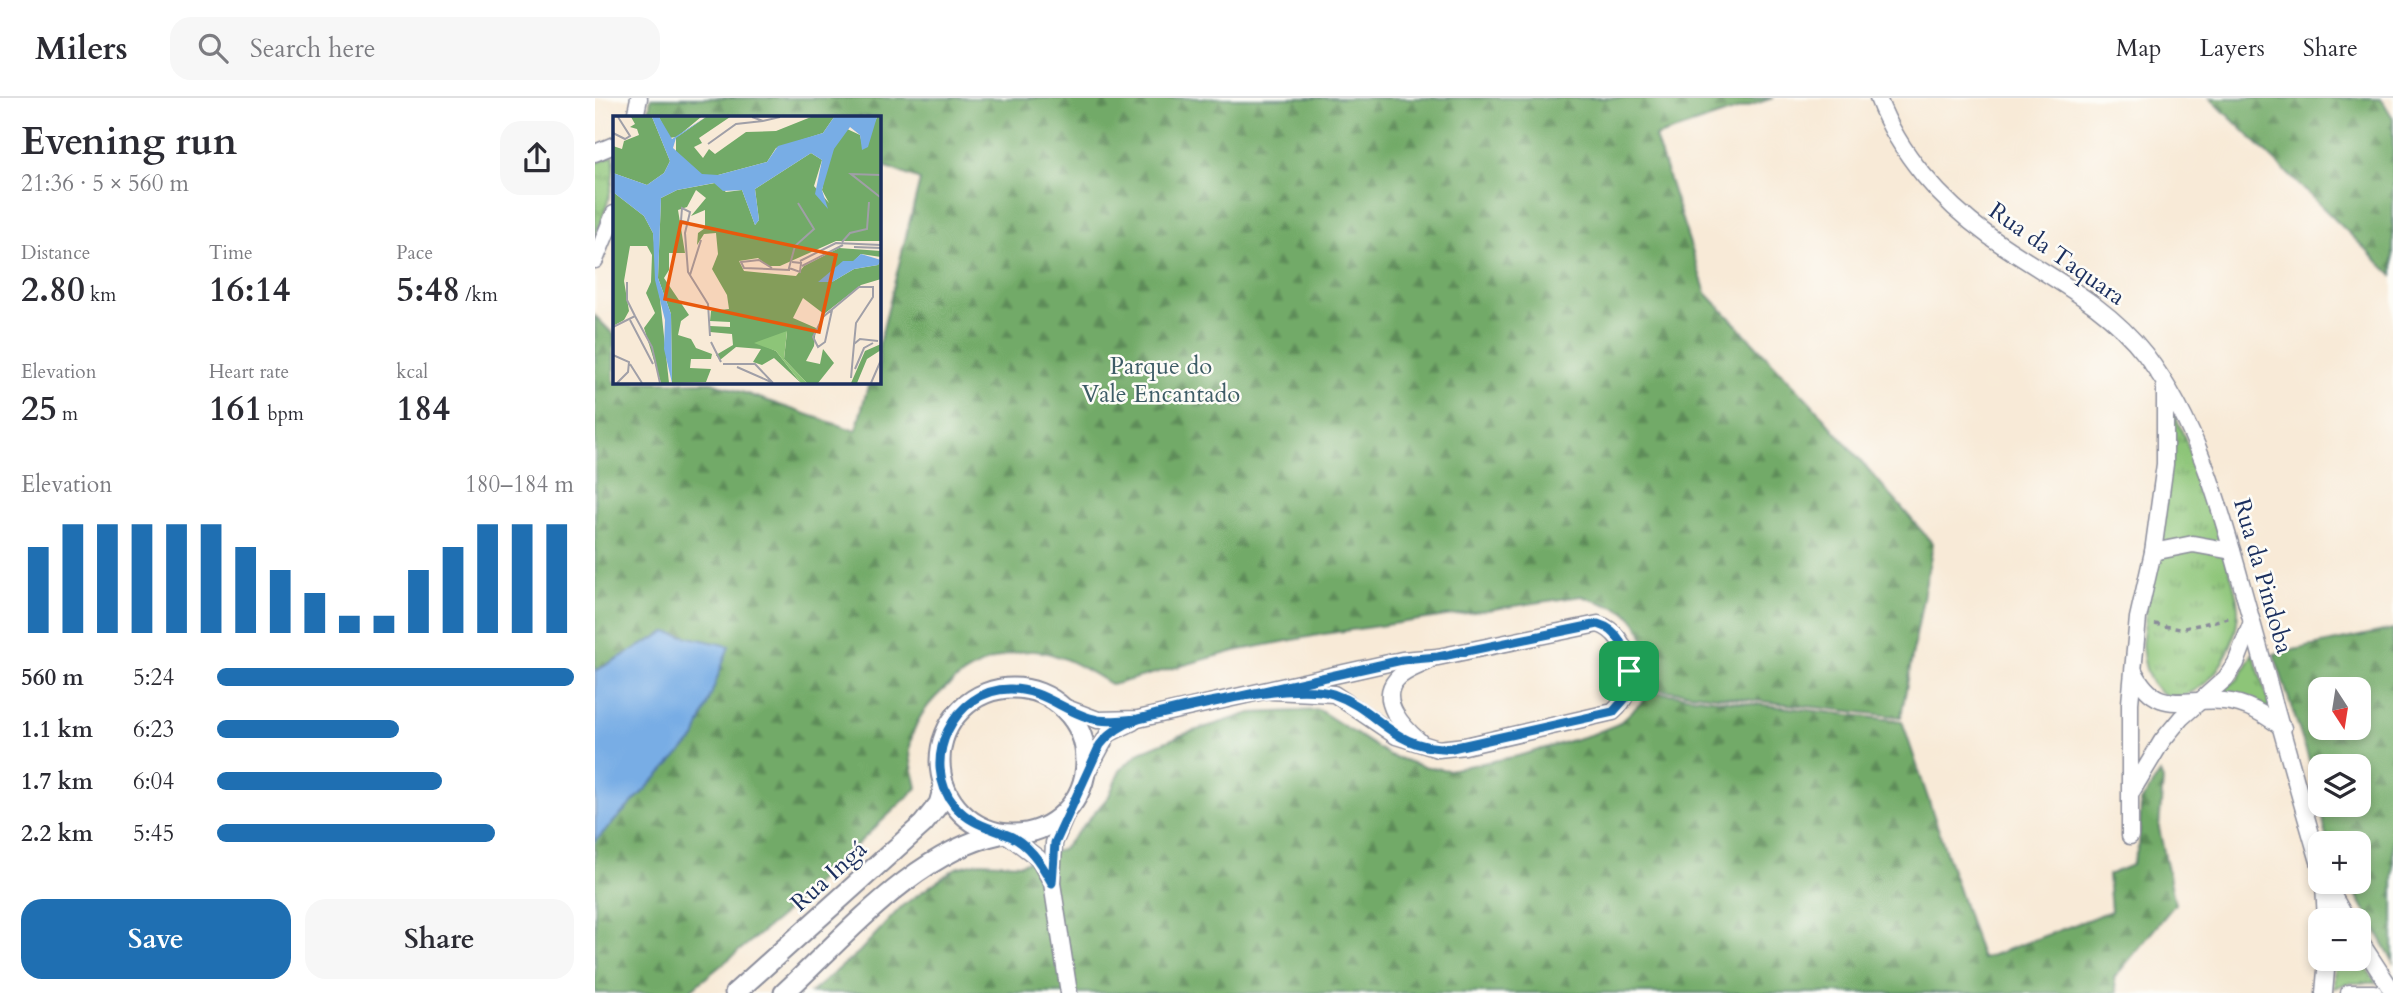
<!DOCTYPE html>
<html lang="en">
<head>
<meta charset="utf-8">
<style>
	:root { --surface:#fff; --page:#f7f7f7; --text:#2b2b33; --muted:#7c7c81; --line:#e1e1e2; --accent:#1f6fb2 }
	body { margin:0; font-family:Cardo,serif; background:var(--page); color:var(--text); height:100vh; display:flex; flex-direction:column; font-size:26px; white-space:nowrap }
	* { box-sizing:border-box; margin:0 }
	p { font-size:23px; color:var(--muted) }
	.icon { flex:none; width:38px; height:38px; fill:none; stroke:currentColor; stroke-width:2; stroke-linecap:round; stroke-linejoin:round }
	.map { position:relative; flex:1; overflow:hidden }
	.drawer { display:flex; flex-direction:column; background:var(--surface); width:595px }
	.drawer>* { flex:none }
	.needle { width:46px; rotate:168deg }
	.tools { position:absolute; left:1713px; top:579px; display:grid; gap:14px }
	.tools a { display:grid; place-items:center; width:63px; height:63px; border-radius:14px; background:var(--surface); box-shadow:0 4px 10px #0003; font-size:35px }
	.pin { position:absolute; display:grid; place-items:center; width:60px; height:60px; color:#fff; margin:-30px; border-radius:14px; box-shadow:0 4px 10px #0006 }
	.round { display:grid; place-items:center; flex:none; width:74px; height:74px; border-radius:21px; background:var(--page) }
	.summary { display:flex; align-items:center; justify-content:space-between; height:119px; padding:0 21px }
	h1 { font-size:38px; font-weight:700; line-height:52px }
	.metrics { display:grid; grid-template-columns:repeat(3,1fr); gap:10px; height:119px; padding:7px 21px }
	.metrics div { display:grid; align-content:center }
	.metrics b { font-size:35px; font-weight:700 }
	.metrics small { font-size:19px; font-weight:400 }
	.metrics p { font-size:19px }
	.chart { height:196px; padding:14px 21px }
	.chart p { display:flex; justify-content:space-between }
	.chart svg { width:100%; height:126px; margin-top:7px; stroke:var(--accent); stroke-width:6 }
	.primary-button { display:flex; gap:14px; margin-top:auto; padding:14px 21px }
	.primary-button a { flex:1; height:80px; border-radius:21px; background:var(--accent); color:#fff; font-size:28px; font-weight:700; line-height:80px; text-align:center }
	.primary-button a+a { background:var(--page); color:var(--text) }
	ul { padding:0 21px; list-style:none; font-size:23px }
	li { display:grid; grid-template-columns:112px 84px 1fr; align-items:center; height:52px }
	li i { height:18px; border-radius:9px; background:var(--accent) }
	header { display:flex; align-items:center; gap:42px; box-sizing:border-box; height:98px; padding:0 35px; background:var(--surface); border-bottom:2px solid var(--line) }
	header strong { font-size:33px }
	nav { display:flex; gap:38px; margin-inline-start:auto; font-size:24px }
	.search { width:490px; height:63px; background:var(--page); display:flex; align-items:center; gap:18px; box-sizing:border-box; padding:0 24px; border-radius:21px; color:var(--muted); font-size:26px }
	main { display:flex; flex:1; min-height:0 }
	.map>svg:first-child { display:block }
	.forest { fill:url(#forest-firs); stroke:#466c63; stroke-width:2; fill-rule:evenodd }
	.park { fill:url(#park-tufts); stroke:#547a6b; stroke-width:2 }
	.water { fill:#78ade5; stroke:#4a6ea2; stroke-width:2 }
	.lines { fill:none; stroke-linecap:round; stroke-linejoin:round }
	.minor-casing { stroke:#8a8c9a; stroke-width:19 }
	.tertiary-casing { stroke:#8a8c9a; stroke-width:23 }
	.path { stroke:#8a8c9a; stroke-width:3.5; stroke-dasharray:5 5; stroke-linecap:butt }
	.minor { stroke:#fff; stroke-width:16 }
	.tertiary { stroke:#fff; stroke-width:19 }
	.route-casing { stroke:#fff; stroke-width:14 }
	.route { stroke:#1f6fb2; stroke-width:9 }
	.labels { text-anchor:middle; dominant-baseline:central; stroke-width:5; stroke-linejoin:round; paint-order:stroke }
	.street-label { font-size:24px; fill:#1b2f5e; stroke:#fdfcf7 }
	.park-label { font-size:24px; fill:#3d5c66; stroke:#fdfcf7 }
	.inset-road { fill:none; stroke:#a09fa7; stroke-width:2 }
	.view { fill:#e8590c; fill-opacity:0.15; stroke:#e8590c; stroke-width:3.5 }
	.inset-edge { fill:none; stroke:#1b2f5e; stroke-width:3.5 }
</style>
</head>
<body>
<header>
<strong>Milers</strong>
<div class="search"><svg class="icon" aria-label="search" viewBox="0 0 24 24"><circle cx="10" cy="10" r="6"/><path d="M15 15l6 6"/></svg>Search here</div>
<nav><a>Map</a><a>Layers</a><a>Share</a></nav>
</header>
<main>
<section class="drawer">
<div class="summary"><div><h1>Evening run</h1><p>21:36 · 5 × 560 m</p></div><a class="round"><svg class="icon" aria-label="share" viewBox="0 0 24 24"><path d="M12 15V3M7 8l5-5 5 5M5 13v7h14v-7"/></svg></a></div>
<div class="metrics">
<div><p>Distance</p><b>2.80<small> km</small></b></div>
<div><p>Time</p><b>16:14</b></div>
<div><p>Pace</p><b>5:48<small> /km</small></b></div>
</div>
<div class="metrics">
<div><p>Elevation</p><b>25<small> m</small></b></div>
<div><p>Heart rate</p><b>161<small> bpm</small></b></div>
<div><p>kcal</p><b>184</b></div>
</div>
<div class="chart"><p><span>Elevation</span>180–184 m</p>
<svg viewBox="0 0 160 44" preserveAspectRatio="none"><path d="M5 44V14M15 44V6M25 44V6M35 44V6M45 44V6M55 44V6M65 44V14M75 44V22M85 44V30M95 44V38M105 44V38M115 44V22M125 44V14M135 44V6M145 44V6M155 44V6"/></svg>
</div>
<ul>
<li><b>560 m</b>5:24<i style="width:100%"></i></li>
<li><b>1.1 km</b>6:23<i style="width:51%"></i></li>
<li><b>1.7 km</b>6:04<i style="width:63%"></i></li>
<li><b>2.2 km</b>5:45<i style="width:78%"></i></li>
</ul>
<div class="primary-button"><a>Save</a><a>Share</a></div>
</section>
<div class="map">
<svg width="1798" height="895" viewBox="0 0 1798 895">
	<defs>
		<pattern id="forest-firs" width="22" height="20" patternUnits="userSpaceOnUse" patternTransform="scale(1.75)"><rect width="22" height="20" fill="#72aa68"/><path d="M5 1l3.5 6h-7zM16 11l3.5 6h-7z" fill="#5d8b59"/></pattern>
		<pattern id="park-tufts" width="24" height="20" patternUnits="userSpaceOnUse" patternTransform="scale(1.75)"><rect width="24" height="20" fill="#8dc578"/><path d="M3 7l-1-3M5 7V3M7 7l1-3M15 17l-1-3M17 17v-4M19 17l1-3" fill="none" stroke="#72a066"/></pattern>
	</defs>
	<rect width="100%" height="100%" fill="#fdfcf7"/>
	<filter id="ink" filterUnits="userSpaceOnUse"><feTurbulence type="fractalNoise" baseFrequency=".0143" numOctaves="2"/><feDisplacementMap in="SourceGraphic" scale="14" xChannelSelector="R" yChannelSelector="G"/><feConvolveMatrix kernelMatrix="1 2 1 2 8 2 1 2 1" color-interpolation-filters="sRGB"/></filter>
	<filter id="wash" filterUnits="userSpaceOnUse"><feTurbulence type="fractalNoise" baseFrequency=".00686" numOctaves="4" result="noise"/><feDisplacementMap in="SourceGraphic" scale="28" xChannelSelector="R" yChannelSelector="G"/><feGaussianBlur stdDeviation="1.57" result="paint"/><feColorMatrix in="noise" values="0 0 0 0 0 0 0 0 0 0 0 0 0 0 0 0 0 1.4 0 .05"/><feComposite in="paint" operator="in"/></filter>
	<g filter="url(#wash)">
		<rect width="100%" height="100%" fill="#f8ead7"/>
		<g class="forest">
			<path d="M56,0H1178L1060,39L1111,195L1215,304L1338,446L1306,619L1059,591C1054,564 1053,524 1025,511C1013,506 999,503 987,498L729,536L640,553L517,587C494,573 467,555 439,553C392,551 314,602 315,653C315,665 320,678 322,690L183,821L92,895H0V743L100,640L71,534L0,573V218L19,237V284H117L261,333L274,284H284V247L325,82L284,66V19H53Z"/>
			<path d="M1615,0H1786L1798,20V178Z"/>
			<path d="M1798,531V863L1754,784H1764V746L1732,745L1726,707H1764V668H1726V707L1721,683L1679,556ZM1726,592H1764V630H1726Z"/>
			<path d="M1058,594L1307,623L1387,861L1516,813L1513,777L1537,767L1544,747L1546,704L1565,675L1568,682L1564,730L1580,806L1519,880L1522,895H215L264,854L307,808L361,770L385,764L426,766L468,751L514,698L525,672L545,654L589,636L656,615L724,612L794,657L827,668L853,672L923,658L998,636L1023,626Z"/>
		</g>
		<g class="park">
			<path d="M19,58C19,87 13,111 0,138V65Z"/>
			<path d="M1577,311C1600,361 1617,410 1632,463C1636,479 1644,499 1643,515C1639,588 1553,644 1547,546Z"/>
			<path d="M1658,555L1676,611L1659,603L1623,596L1643,581Z"/>
			<path d="M1764,858L1781,885H1752L1739,890V861H1764Z"/>
		</g>
		<path class="water" d="M71,534L134,548L100,640L0,743V573Z"/>
	</g>
	<g filter="url(#ink)">
		<g class="lines">
			<defs>
				<g id="minor">
					<path d="M1283,0C1304,56 1346,103 1394,138C1448,177 1508,202 1550,256C1607,331 1628,420 1653,510C1677,596 1700,684 1726,770"/>
					<path d="M40,19L44,0"/>
					<path d="M0,55L19,47"/>
					<path d="M0,162L19,116"/>
					<path d="M1558,454L1598,446L1637,453"/>
					<path d="M1539,573C1562,619 1588,599 1629,603C1652,605 1670,617 1688,630"/>
					<path d="M466,608L503,622L543,621L807,562L843,559L1003,526C1037,536 1045,592 1018,614L870,648L843,651L801,638L739,596L677,593"/>
					<path d="M824,643C809,630 783,603 801,582C808,573 824,568 834,563"/>
					<path d="M490,678L513,636L538,624"/>
					<path d="M1537,693L1567,643L1586,620L1631,580L1641,565L1657,524"/>
					<path d="M474,710L459,745L457,785L474,895"/>
					<path d="M411,736L443,760L456,783"/>
					<path d="M1535,738V605L1543,520L1558,454L1570,366V288"/>
					<path d="M1730,784L1752,822"/>
					<path d="M1729,786L1731,822"/>
					<path d="M1764,842L1798,894"/>
					<path d="M1729,895L1732,861"/>
					<path d="M1754,895H1779"/>
				</g>
				<g id="tertiary">
					<circle cx="418" cy="663" r="73"/>
					<path d="M140,895L328,726L344,706L349,688"/>
					<path d="M189,895C251,838 320,754 405,736"/>
				</g>
			</defs>
			<use href="#minor" class="minor-casing"/>
			<use href="#tertiary" class="tertiary-casing"/>
			<path class="path" d="M1560,526L1585,531L1638,519"/>
			<use href="#minor" class="minor"/>
			<use href="#tertiary" class="tertiary"/>
		</g>
	</g>
	<g class="lines" filter="url(#ink)">
		<defs>
			<path id="route" d="M1034,573C1029,552 1027,533 1003,526L843,559L807,562L543,621C527,622 511,625 495,620C467,612 447,591 416,591C359,590 323,664 360,708C375,725 390,728 410,736C433,744 446,765 457,785L460,745L505,647C515,634 528,626 544,621C584,609 701,583 738,596C785,612 797,653 857,650L1018,614L1034,596V573"/>
		</defs>
		<use href="#route" class="route-casing"/>
		<use href="#route" class="route"/>
	</g>
	<g class="labels">
		<g class="street-label">
			<text transform="translate(1462 156) rotate(35)">Rua da Taquara</text>
			<text transform="translate(1668 478) rotate(74)">Rua da Pindoba</text>
			<text transform="translate(234 778) rotate(-42)">Rua Ingá</text>
		</g>
		<g class="park-label">
			<text x="566" y="268">Parque do<tspan x="566" dy="28">Vale Encantado</tspan></text>
		</g>
	</g>
	<g transform="translate(18 18)">
		<rect width="268" height="268" fill="#f8ead7"/>
		<path d="M18,1H39L57,45L51,57L34,69L0,57V30L9,33L11,25L26,19L24,13L17,11L22,8ZM46,1H88L64,21L93,1H117L86,22L89,27L81,31L90,42L96,33L102,38L133,16L163,15L198,1H221L210,17L163,32L154,46L105,59H89L63,39V21L56,22ZM264,1H268V125H223L167,150H155L145,142L126,145L131,155L183,160L191,150L226,132L268,135V141L248,138L219,166L241,153L265,149L268,144V163L248,169L211,198L190,182L180,202L203,212L201,230L193,245L207,248L210,233L221,247L205,267H194L171,243L174,216L145,227L163,235L188,267L161,242L149,249L140,246L148,233L123,231L107,244L103,239L120,229L119,218L97,216V210L117,211V206L97,205L98,195L116,193L114,179L99,153L105,138L103,117L91,118L84,129L85,117L92,112V94L78,100L93,82L83,74L74,91L65,94L72,137H56V154L51,162L76,199L68,205L65,219L78,223L83,232L99,238L98,243H78L77,252L98,253L93,266L59,267L58,198L45,162L48,82L64,74L102,67L113,76L129,74L142,109L146,104L142,73L198,37L209,44L201,70L216,87L209,74L215,43L232,12L247,19L250,33ZM0,76L31,100L40,117L56,267H48L31,212L42,197L33,177L38,166L39,139L34,130H17L11,165L16,195L11,204L0,210ZM268,228V234L254,243L244,267H238L252,235Z" fill="#72aa68"/>
		<path d="M174,215L171,243L194,267H188L163,235L141,227Z" fill="#8dc578"/>
		<path d="M39,1H46L59,23L93,1L63,22L60,32L89,58L105,59L154,46L165,30L210,17L221,1H264L255,31L249,34L247,19L237,11L221,33L209,74L215,93L202,78L209,44L198,37L142,73L146,104L142,109L129,74L110,75L101,67L64,74L48,82L45,162L58,198L59,267L51,233L52,204L42,164L40,117L31,100L0,76V57L34,69L51,57L57,45ZM248,138L268,144L265,149L241,153L219,166H205L230,145H240Z" fill="#78ade5"/>
		<path class="inset-road" d="M139,1L150,5L167,1M0,17L12,23L17,20L5,1M95,28L123,8L150,5M267,81L238,58L268,59M74,106L68,105L69,92L77,96L72,117L75,156L95,188L97,220M229,126L237,117L254,113L256,86M241,131L268,132M187,145L223,127L268,129M179,146L188,147L187,156L176,152L182,130L201,113L185,87M189,150L230,129M159,152L146,144L128,146L131,152L177,154M77,159L88,124M14,166V184L22,200M219,194L212,226L205,231L200,221L210,201L246,171H260V181L243,207L241,228M17,204L40,248M0,211L22,200L39,231L47,267M98,226L108,246M0,239L16,246L15,256L4,267M17,248L29,267M110,248H142L160,267M124,251L158,266M242,253L251,232L260,227M238,262L241,228L247,223L265,225M258,267L268,244"/>
		<path class="view" d="M68,106L223,139L206,216L52,183Z"/>
		<rect width="268" height="268" class="inset-edge"/>
	</g>
</svg>
<div class="tools">
<a><svg class="needle" viewBox="-14 -14 28 28"><path d="M0-13l5 13h-10z" fill="#e53935"/><path d="M0 13l5-13h-10z" fill="#7c7c81"/></svg></a>
<a><svg class="icon" aria-label="layers" viewBox="0 0 24 24"><path d="M12 4l9 5-9 5-9-5zM3 14l9 5 9-5"/></svg></a>
<a>+</a>
<a>−</a>
</div>
<div class="pin" style="left:1034px;top:573px;background:#1e9e55"><svg class="icon" aria-label="arrive" viewBox="0 0 24 24"><path d="M6 21V4h12l-3 4 3 4H6"/></svg></div>
</div>
</main>
</body>
</html>
